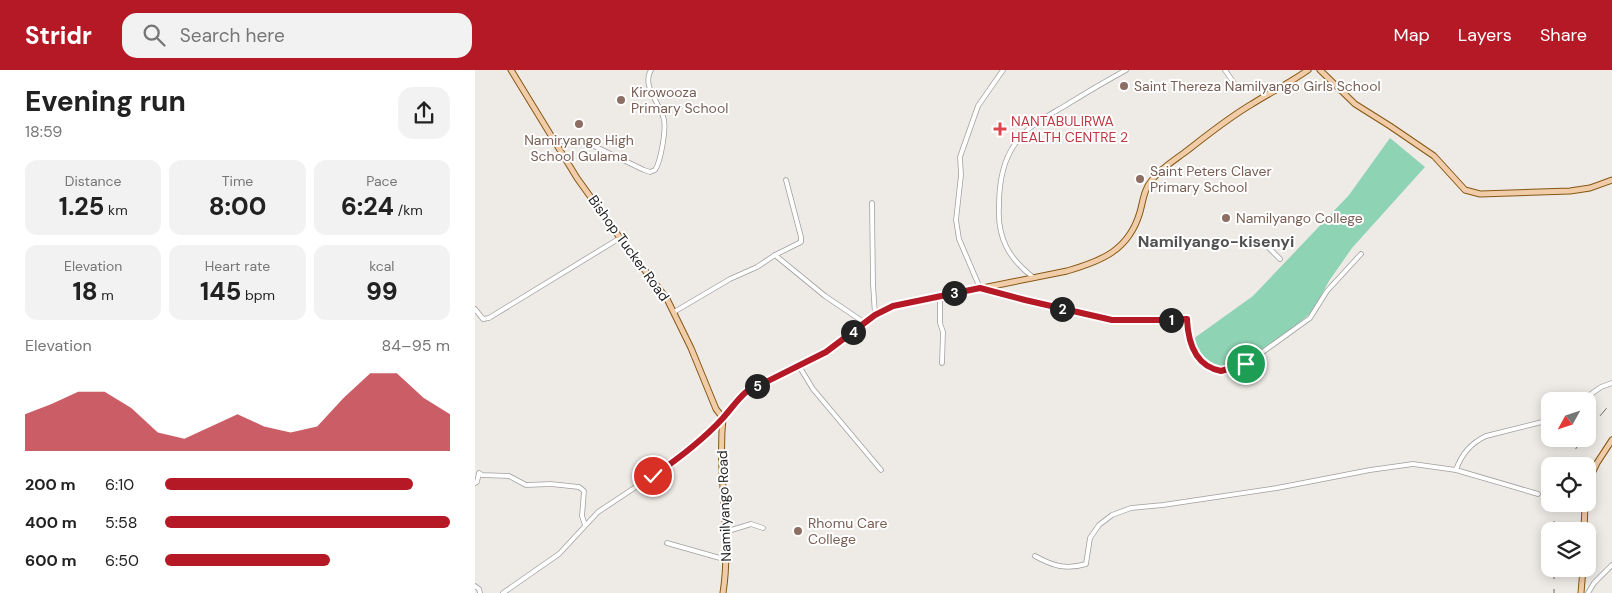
<!DOCTYPE html>
<html lang="en">
<head>
<meta charset="utf-8">
<style>
	:root { --surface:#fff; --page:#f2f2f2; --text:#222; --muted:#767676; --accent:#b41925 }
	body { margin:0; font-family:"DM Sans",sans-serif; background:var(--page); color:var(--text); height:100vh; display:flex; flex-direction:column; font-size:19px; white-space:nowrap }
	* { box-sizing:border-box; margin:0 }
	p { font-size:16px; color:var(--muted) }
	.icon { flex:none; width:28px; height:28px; fill:none; stroke:currentColor; stroke-width:2; stroke-linecap:round; stroke-linejoin:round }
	.map { position:relative; flex:1; overflow:hidden }
	.details { display:flex; flex-direction:column; background:var(--surface); width:475px }
	.details>* { flex:none }
	.needle { width:32px; rotate:230deg }
	.buttons { position:absolute; left:1066px; top:322px; display:grid; gap:10px }
	.buttons a { display:grid; place-items:center; width:55px; height:55px; border-radius:10px; background:var(--surface); box-shadow:0 2px 12px #0003; font-size:25px }
	.pin { position:absolute; display:grid; place-items:center; width:42px; height:42px; color:#fff; margin:-21px; border:2px solid #fff; border-radius:50%; box-shadow:0 1px 5px #0007 }
	.km { position:absolute; width:25px; height:25px; margin:-12px; border-radius:50%; background:#222; color:#fff; font-size:14px; line-height:25px; text-align:center }
	.round { display:grid; place-items:center; flex:none; width:52px; height:52px; border-radius:15px; background:var(--page) }
	.headline { display:flex; align-items:center; justify-content:space-between; height:85px; padding:0 25px }
	h1 { font-size:28px; font-weight:800; line-height:38px }
	.stats { display:grid; grid-template-columns:repeat(3,1fr); gap:8px; height:85px; padding:5px 25px }
	.stats div { display:grid; align-content:center; border-radius:12px; background:var(--page); text-align:center }
	.stats b { font-size:25px; font-weight:800 }
	.stats small { font-size:14px; font-weight:400 }
	.stats p { font-size:14px }
	.chart { height:140px; padding:10px 25px }
	.chart p { display:flex; justify-content:space-between }
	.chart svg { width:100%; height:90px; margin-top:5px; fill:var(--accent); opacity:.7 }
	ul { padding:0 25px; list-style:none; font-size:16px }
	li { display:grid; grid-template-columns:80px 60px 1fr; align-items:center; height:38px }
	li i { height:12px; border-radius:6px; background:var(--accent) }
	header { display:flex; align-items:center; gap:30px; box-sizing:border-box; height:70px; padding:0 25px; background:var(--accent); color:#fff }
	header strong { font-size:24px }
	nav { display:flex; gap:28px; margin-inline-start:auto; font-size:18px }
	.search { width:350px; height:45px; background:var(--page); display:flex; align-items:center; gap:12px; box-sizing:border-box; padding:0 18px; border-radius:15px; color:var(--muted); font-size:19px }
	main { display:flex; flex:1; min-height:0 }
	.map>svg:first-child { display:block }
	.pitch { fill:#8ed3b3 }
	.lines { fill:none; stroke-linecap:round; stroke-linejoin:round }
	.minor-casing { stroke:#9f9f9f; stroke-width:5.5 }
	.major-casing { stroke:#865713; stroke-width:7 }
	.minor { stroke:#fff; stroke-width:4 }
	.major { stroke:#f0cca9; stroke-width:5 }
	.rail { stroke:#6c6c6c; stroke-width:1; stroke-dasharray:10 10; stroke-linecap:butt }
	.route-casing { stroke:#fff; stroke-width:10 }
	.route { stroke:#b41925; stroke-width:6 }
	.education-dot { fill:#8d6e63; stroke:#fff; stroke-width:2 }
	.health-dot { fill:#e0444e; stroke:#fff; stroke-width:2 }
	.labels { text-anchor:middle; dominant-baseline:central; stroke-width:4; stroke-linejoin:round; paint-order:stroke }
	.education-label { font-size:14px; fill:#785e54; stroke:#fff; text-anchor:start }
	.health-label { font-size:14px; fill:#be3a42; stroke:#fff; text-anchor:start }
	.street-label { font-size:14px; fill:#1e1e1e; stroke:#fff }
	.quarter-label { font-size:16px; font-weight:bold; fill:#515151; stroke:#fff }
</style>
</head>
<body>
<header>
<strong>Stridr</strong>
<div class="search"><svg class="icon" aria-label="search" viewBox="0 0 24 24"><circle cx="10" cy="10" r="6"/><path d="M15 15l6 6"/></svg>Search here</div>
<nav><a>Map</a><a>Layers</a><a>Share</a></nav>
</header>
<main>
<section class="details">
<div class="headline"><div><h1>Evening run</h1><p>18:59</p></div><a class="round"><svg class="icon" aria-label="share" viewBox="0 0 24 24"><path d="M12 15V3M7 8l5-5 5 5M5 13v7h14v-7"/></svg></a></div>
<div class="stats">
<div><p>Distance</p><b>1.25<small> km</small></b></div>
<div><p>Time</p><b>8:00</b></div>
<div><p>Pace</p><b>6:24<small> /km</small></b></div>
</div>
<div class="stats">
<div><p>Elevation</p><b>18<small> m</small></b></div>
<div><p>Heart rate</p><b>145<small> bpm</small></b></div>
<div><p>kcal</p><b>99</b></div>
</div>
<div class="chart"><p><span>Elevation</span>84–95 m</p>
<svg viewBox="0 0 160 44" preserveAspectRatio="none"><path d="M0 44V26L10 21L20 15L30 15L40 23L50 35L60 38L70 32L80 26L90 32L100 35L110 32L120 18L130 6L140 6L150 18L160 26V44z"/></svg>
</div>
<ul>
<li><b>200 m</b>6:10<i style="width:87%"></i></li>
<li><b>400 m</b>5:58<i style="width:100%"></i></li>
<li><b>600 m</b>6:50<i style="width:58%"></i></li>
</ul>
</section>
<div class="map">
<svg width="1137" height="523" viewBox="0 0 1137 523">
	<rect width="100%" height="100%" fill="#eeebe6"/>
	<path class="pitch" d="M915,68L950,97L877,178L854,211L837,242L799,273L748,300L723,286L718,269L778,226L874,125Z"/>
	<g class="lines">
		<defs>
			<g id="minor">
				<path d="M528,0L503,36L485,87L486,105L481,150L484,169L505,218C548,230 592,244 636,249C661,252 687,250 712,249V256L719,283L723,288L746,301L771,294L835,248L852,221L886,184"/>
				<path d="M750,0L759,13"/>
				<path d="M78,70L117,75L169,100L175,102L180,100C186,91 191,60 189,50C186,34 166,16 176,0"/>
				<path d="M397,133L398,214L400,245"/>
				<path d="M794,178L805,189"/>
				<path d="M300,185L350,226L390,253"/>
				<path d="M559,208C534,189 522,168 524,136C524,115 527,92 540,74C551,57 571,47 588,37C609,24 629,12 651,0"/>
				<path d="M465,226V253L468,262L467,293"/>
				<path d="M0,239L8,249L14,248L145,168"/>
				<path d="M199,242L255,209L282,197L300,185L326,172V167L311,110"/>
				<path d="M324,296L338,319L406,400"/>
				<path d="M1106,331L1126,317L1137,313"/>
				<path d="M981,400C986,385 996,373 1011,366L1075,350"/>
				<path d="M0,413L2,412L4,403L7,405L34,406L51,415L76,414L104,417L109,421L107,446L110,455"/>
				<path d="M250,462L276,454L288,458"/>
				<path d="M192,473L252,490"/>
				<path d="M560,486C578,496 591,500 611,494L615,468L624,455L637,445L656,438L688,435L802,418L895,400L938,394L981,400L1063,424"/>
				<path d="M0,516L4,519L5,523"/>
				<path d="M28,523L84,484L123,442L200,391L248,348"/>
				<path d="M1113,523L1119,513L1137,495"/>
			</g>
			<g id="major">
				<path d="M36,0L102,108L145,168L192,229L216,278L241,339L248,348"/>
				<path d="M845,0L880,34L915,56L959,86L990,120L1005,124L1095,121L1115,118L1137,110"/>
				<path d="M248,348L262,330L271,322L351,281L400,245L418,236L592,201C627,191 654,180 665,142C668,131 669,119 677,110C685,99 698,91 709,83C731,66 753,48 777,34C796,22 815,13 833,0"/>
				<path d="M248,348C242,406 257,465 248,523"/>
				<path d="M1112,414L1122,393L1137,370"/>
				<path d="M1109,461L1110,434"/>
				<path d="M1106,523L1108,499"/>
			</g>
		</defs>
		<use href="#minor" class="minor-casing"/>
		<use href="#major" class="major-casing"/>
		<use href="#minor" class="minor"/>
		<use href="#major" class="major"/>
		<g class="rail">
			<path d="M1112,361L1137,332"/>
			<path d="M1090,396L1107,369"/>
			<path d="M1079,461V434"/>
			<path d="M1079,499V523"/>
		</g>
	</g>
	<g class="lines">
		<defs>
			<path id="route" d="M178,406C203,389 228,370 248,348C256,339 262,330 271,322L351,282L400,245L418,236L505,218L550,230L637,250H688L712,249C713,273 720,296 746,301L771,294"/>
		</defs>
		<use href="#route" class="route-casing"/>
		<use href="#route" class="route"/>
	</g>
	<g class="education-dot">
		<circle cx="649" cy="16" r="5"/>
		<circle cx="146" cy="30" r="5"/>
		<circle cx="104" cy="54" r="5"/>
		<circle cx="665" cy="109" r="5"/>
		<circle cx="751" cy="148" r="5"/>
		<circle cx="323" cy="461" r="5"/>
	</g>
	<path class="health-dot" d="M522.5 51.5h5v5h5v5h-5v5h-5v-5h-5v-5h5z"/>
	<g class="labels">
		<g class="education-label">
			<text x="659" y="16">Saint Thereza Namilyango Girls School</text>
			<text x="156" y="22">Kirowooza<tspan x="156" dy="16">Primary School</tspan></text>
			<text x="104" y="70" text-anchor="middle">Namiryango High<tspan x="104" dy="16">School Gulama</tspan></text>
			<text x="675" y="101">Saint Peters Claver<tspan x="675" dy="16">Primary School</tspan></text>
			<text x="761" y="148">Namilyango College</text>
			<text x="333" y="453">Rhomu Care<tspan x="333" dy="16">College</tspan></text>
		</g>
		<g class="health-label">
			<text x="536" y="51">NANTABULIRWA<tspan x="536" dy="16">HEALTH CENTRE 2</tspan></text>
		</g>
		<g class="street-label">
			<text transform="translate(154 178) rotate(54)">Bishop Tucker Road</text>
			<text transform="translate(249 436) rotate(-92)">Namilyango Road</text>
		</g>
		<g class="quarter-label">
			<text x="741" y="171">Namilyango-kisenyi</text>
		</g>
	</g>
</svg>
<div class="buttons">
<a><svg class="needle" viewBox="-14 -14 28 28"><path d="M0-13l5 13h-10z" fill="#e53935"/><path d="M0 13l5-13h-10z" fill="#767676"/></svg></a>
<a><svg class="icon" aria-label="locate" viewBox="0 0 24 24"><circle cx="12" cy="12" r="6"/><path d="M12 2v4M12 18v4M2 12h4M18 12h4"/></svg></a>
<a><svg class="icon" aria-label="layers" viewBox="0 0 24 24"><path d="M12 4l9 5-9 5-9-5zM3 14l9 5 9-5"/></svg></a>
</div>
<div class="pin" style="left:771px;top:294px;background:#1e9e55"><svg class="icon" aria-label="arrive" viewBox="0 0 24 24"><path d="M6 21V4h12l-3 4 3 4H6"/></svg></div>
<div class="pin" style="left:178px;top:406px;background:#d93025"><svg class="icon" aria-label="check" viewBox="0 0 24 24"><path d="M5 12l5 5 9-10"/></svg></div>
<b class="km" style="left:696px;top:250px">1</b>
<b class="km" style="left:587px;top:239px">2</b>
<b class="km" style="left:479px;top:223px">3</b>
<b class="km" style="left:378px;top:262px">4</b>
<b class="km" style="left:282px;top:316px">5</b>
</div>
</main>
</body>
</html>
